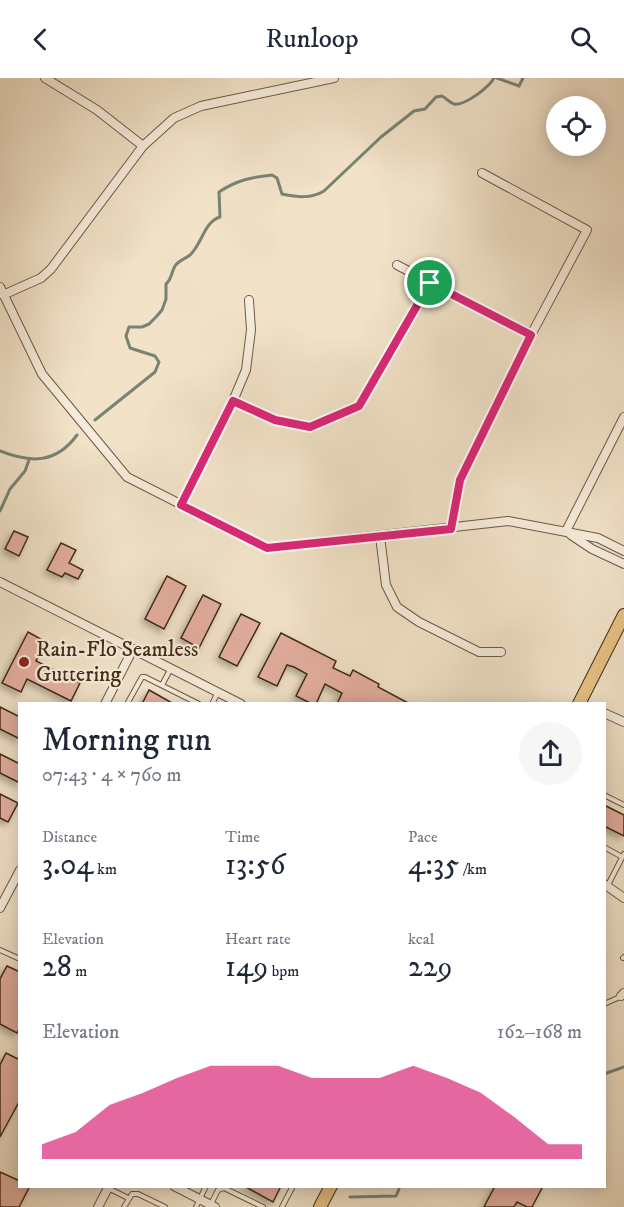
<!DOCTYPE html>
<html lang="en">
<head>
<meta charset="utf-8">
<style>
	:root { --surface:#fff; --page:#f6f6f7; --text:#1f2937; --muted:#747a83; --accent:#db2777 }
	body { margin:0; font-family:"IM FELL DW Pica",serif; background:var(--page); color:var(--text); height:100vh; display:flex; flex-direction:column; font-size:22px; white-space:nowrap }
	* { box-sizing:border-box; margin:0 }
	p { font-size:20px; color:var(--muted) }
	.icon { flex:none; width:33px; height:33px; fill:none; stroke:currentColor; stroke-width:2; stroke-linecap:round; stroke-linejoin:round }
	.map { position:relative; flex:1; overflow:hidden }
	.side { position:absolute; left:18px; top:624px; width:588px; height:486px; display:flex; flex-direction:column; background:var(--surface); border-radius:0px; box-shadow:0 3px 15px #0003 }
	.side>* { flex:none }
	.fabs { position:absolute; left:546px; top:18px; display:grid; gap:12px }
	.fabs a { display:grid; place-items:center; width:60px; height:60px; border-radius:50%; background:var(--surface); box-shadow:0 3px 15px #0003; font-size:30px }
	.pin { position:absolute; display:grid; place-items:center; width:51px; height:51px; color:#fff; margin:-26px; border:3px solid #fff; border-radius:50%; box-shadow:0 2px 6px #0007 }
	.round { display:grid; place-items:center; flex:none; width:63px; height:63px; border-radius:32px; background:var(--page) }
	.headline { display:flex; align-items:center; justify-content:space-between; height:102px; padding:0 24px }
	h1 { font-size:33px; font-weight:600; line-height:45px }
	.figures { display:grid; grid-template-columns:repeat(3,1fr); gap:9px; height:102px; padding:6px 24px }
	.figures div { display:grid; align-content:center }
	.figures b { font-size:30px; font-weight:600 }
	.figures small { font-size:16px; font-weight:400 }
	.figures p { font-size:16px }
	.chart { height:168px; padding:12px 24px }
	.chart p { display:flex; justify-content:space-between }
	.chart svg { width:100%; height:108px; margin-top:6px; fill:var(--accent); opacity:.7 }
	header { display:flex; justify-content:space-between; align-items:center; height:78px; padding:0 24px; background:var(--surface); font-size:27px; font-weight:600 }
	.map>svg:first-child { display:block }
	.lines { fill:none; stroke-linecap:round; stroke-linejoin:round }
	.stream { stroke:#788374; stroke-width:3 }
	.building { fill:#e3ae9f; stroke:#432b18; stroke-width:1.5; filter:url(#shadow) }
	.service-casing { stroke:#6e5944; stroke-width:6 }
	.minor-casing { stroke:#6e5944; stroke-width:10 }
	.primary-casing { stroke:#432b18; stroke-width:14 }
	.service { stroke:#f6ecdb; stroke-width:4 }
	.minor { stroke:#f6ecdb; stroke-width:8 }
	.primary { stroke:#e8c184; stroke-width:12 }
	.route-casing { stroke:#fff; stroke-width:12 }
	.route { stroke:#db2777; stroke-width:8 }
	.poi-dot { fill:#8f2418; stroke:#f6ecdb; stroke-width:2 }
	.labels { text-anchor:middle; dominant-baseline:central; stroke-width:4.5; stroke-linejoin:round; paint-order:stroke }
	.poi-label { font-size:22px; fill:#432b18; stroke:#f6ecdb; text-anchor:start }
</style>
</head>
<body>
<header><svg class="icon" aria-label="back" viewBox="0 0 24 24"><path d="M15 5l-7 7 7 7"/></svg>Runloop<svg class="icon" aria-label="search" viewBox="0 0 24 24"><circle cx="10" cy="10" r="6"/><path d="M15 15l6 6"/></svg></header>
<div class="map">
<svg width="624" height="1129" viewBox="0 0 624 1129">
	<defs>
		<filter id="shadow"><feDropShadow dx="-3.5" dy="3.5" stdDeviation="3" flood-color="#0004"/></filter>
	</defs>
	<rect width="100%" height="100%" fill="#f1e2c8"/>
	<filter id="stains"><feTurbulence type="fractalNoise" baseFrequency=".00333" numOctaves="4"/><feColorMatrix values="0 0 0 0 .2 0 0 0 0 .09 0 0 0 0 .02 0 0 0 .5 -.17"/></filter>
	<radialGradient id="worn" r=".72"><stop offset=".6" stop-color="#630" stop-opacity="0"/><stop offset="1" stop-color="#630" stop-opacity=".3"/></radialGradient>
	<g class="lines">
		<g class="stream">
			<path d="M497,0L519,8L523,0"/>
			<path d="M95,342L155,294L159,284L155,278L130,270L126,258L129,249H142L149,246L156,239L162,232L166,221V206C172,201 171,195 175,188C179,182 185,181 190,177C202,166 204,144 220,139L219,114C237,102 252,99 272,97L277,100L282,116C297,119 311,121 324,113L381,59L414,33L425,31L436,19L442,18C446,20 450,25 454,26C465,28 489,9 494,0"/>
			<path d="M0,373C30,385 56,386 77,357"/>
			<path d="M0,433L10,411L25,393L29,382"/>
			<path d="M604,996L624,989"/>
			<path d="M350,1119L396,1118L399,1111"/>
		</g>
	</g>
	<g class="building">
		<path d="M14,453L28,459L19,478L5,471Z"/>
		<path d="M61,465L76,472L69,485L83,492L78,501L65,495L62,499L47,492Z"/>
		<path d="M167,498L186,508L164,551L145,541Z"/>
		<path d="M203,517L221,526L199,570L181,560Z"/>
		<path d="M241,536L260,545L237,588L219,579Z"/>
		<path d="M28,554L46,564L36,583L80,605L71,623L27,601L21,614L2,605Z"/>
		<path d="M281,555L336,583L333,590L350,598L353,592L379,606L378,609L410,626H337L342,615L325,606L316,626H312L296,618L307,596L294,589L287,587L277,608L258,599Z"/>
		<path d="M149,612L174,626H142Z"/>
		<path d="M0,629L20,639V661L0,651Z"/>
		<path d="M0,676L20,686V705L0,695Z"/>
		<path d="M0,716L18,725L8,744L0,740Z"/>
		<path d="M604,727L624,737V758L604,748Z"/>
		<path d="M7,888L20,894V949L17,955L0,946V901Z"/>
		<path d="M6,975L20,982V1022L0,1059V987Z"/>
		<path d="M0,1094L20,1103V1108H30L19,1129H0Z"/>
		<path d="M244,1108H281L273,1124Z"/>
		<path d="M495,1108H543L532,1129H527L517,1124L514,1129H484Z"/>
	</g>
	<g class="lines">
		<defs>
			<g id="service">
				<path d="M162,607L170,592"/>
				<path d="M127,626L142,599H145L199,626"/>
				<path d="M212,626L218,614"/>
				<path d="M604,717L624,727"/>
				<path d="M604,769L622,779"/>
				<path d="M608,807L624,776"/>
				<path d="M0,872L20,881"/>
				<path d="M623,880L624,879"/>
				<path d="M604,926L620,919"/>
				<path d="M108,1110L128,1120"/>
				<path d="M211,1126L218,1112L224,1110L263,1129"/>
				<path d="M124,1129L132,1116H138L165,1129"/>
				<path d="M196,1129L206,1108"/>
				<path d="M282,1129L293,1108"/>
			</g>
			<g id="minor">
				<path d="M45,0L97,32L143,68"/>
				<path d="M397,187L531,257"/>
				<path d="M0,209L42,296L127,399L267,470L508,443L598,460L624,473"/>
				<path d="M3,217L41,200L51,191L143,68L174,40L201,28L334,0"/>
				<path d="M233,323L275,342L310,349L359,328L430,205"/>
				<path d="M181,427L233,323L246,292L251,252L249,222"/>
				<path d="M451,451L460,402L531,257L587,152L482,95"/>
				<path d="M566,453L624,339"/>
				<path d="M571,457L592,471L624,486"/>
				<path d="M380,458L386,507L397,529L419,544L479,574H501"/>
				<path d="M0,504L241,626"/>
				<path d="M105,626L133,571"/>
				<path d="M604,635L624,644"/>
				<path d="M604,806L624,820"/>
				<path d="M0,830L20,792"/>
				<path d="M621,918L624,915"/>
				<path d="M174,1108L215,1129"/>
				<path d="M98,1129L109,1108"/>
			</g>
			<g id="primary">
				<path d="M579,626L624,537"/>
				<path d="M320,1129L331,1108"/>
			</g>
		</defs>
		<use href="#service" class="service-casing"/>
		<use href="#minor" class="minor-casing"/>
		<use href="#primary" class="primary-casing"/>
		<use href="#service" class="service"/>
		<use href="#minor" class="minor"/>
		<use href="#primary" class="primary"/>
	</g>
	<g class="lines">
		<defs>
			<path id="route" d="M430,205L531,257L460,402L451,451L267,470L181,427L233,323L275,342L310,349L359,328Z"/>
		</defs>
		<use href="#route" class="route-casing"/>
		<use href="#route" class="route"/>
	</g>
	<circle class="poi-dot" cx="24" cy="584" r="6"/>
	<g class="labels">
		<g class="poi-label">
			<text x="36" y="571">Rain-Flo Seamless<tspan x="36" dy="25">Guttering</tspan></text>
		</g>
	</g>
	<rect width="100%" height="100%" filter="url(#stains)"/>
	<rect width="100%" height="100%" fill="url(#worn)"/>
</svg>
<div class="fabs">
<a><svg class="icon" aria-label="locate" viewBox="0 0 24 24"><circle cx="12" cy="12" r="6"/><path d="M12 2v4M12 18v4M2 12h4M18 12h4"/></svg></a>
</div>
<div class="pin" style="left:430px;top:205px;background:#1e9e55"><svg class="icon" aria-label="arrive" viewBox="0 0 24 24"><path d="M6 21V4h12l-3 4 3 4H6"/></svg></div>
<section class="side">
<div class="headline"><div><h1>Morning run</h1><p>07:43 · 4 × 760 m</p></div><a class="round"><svg class="icon" aria-label="share" viewBox="0 0 24 24"><path d="M12 15V3M7 8l5-5 5 5M5 13v7h14v-7"/></svg></a></div>
<div class="figures">
<div><p>Distance</p><b>3.04<small> km</small></b></div>
<div><p>Time</p><b>13:56</b></div>
<div><p>Pace</p><b>4:35<small> /km</small></b></div>
</div>
<div class="figures">
<div><p>Elevation</p><b>28<small> m</small></b></div>
<div><p>Heart rate</p><b>149<small> bpm</small></b></div>
<div><p>kcal</p><b>229</b></div>
</div>
<div class="chart"><p><span>Elevation</span>162–168 m</p>
<svg viewBox="0 0 160 44" preserveAspectRatio="none"><path d="M0 44V38L10 33L20 22L30 17L40 11L50 6L60 6L70 6L80 11L90 11L100 11L110 6L120 11L130 17L140 27L150 38L160 38V44z"/></svg>
</div>
</section>
</div>
</body>
</html>
